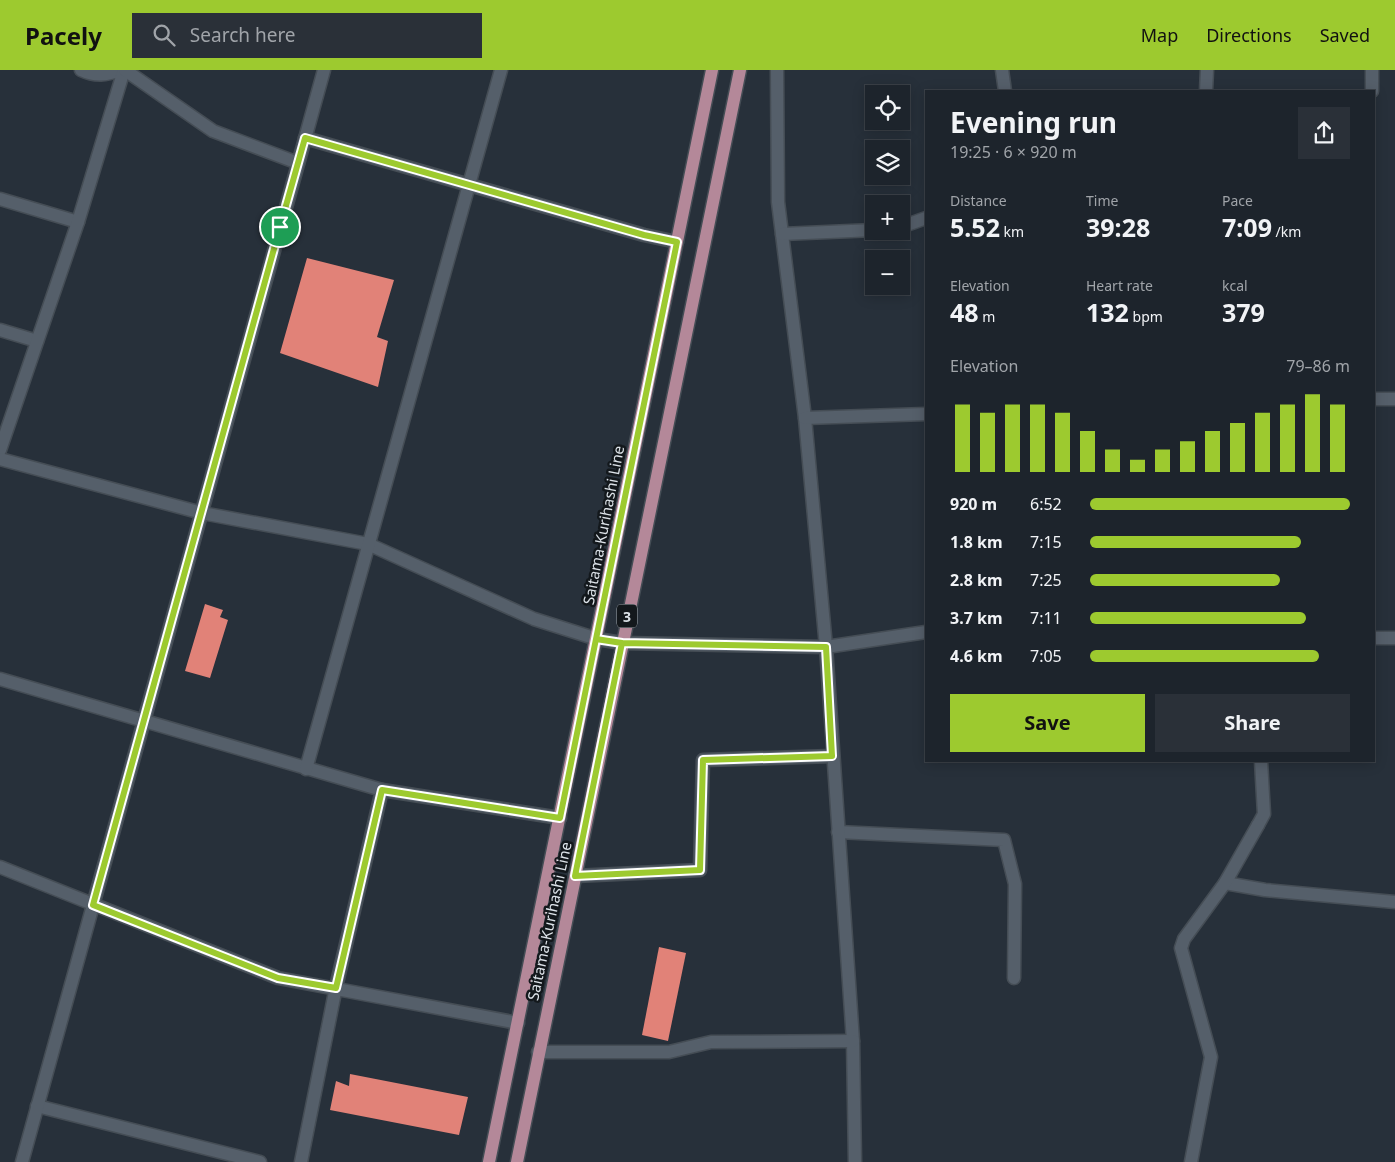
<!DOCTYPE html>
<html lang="en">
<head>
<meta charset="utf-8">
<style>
	:root { --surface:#1d242c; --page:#2a3038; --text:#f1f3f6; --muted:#a0a4a9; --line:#3b4148; --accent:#9dca2f }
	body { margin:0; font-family:"Noto Sans",sans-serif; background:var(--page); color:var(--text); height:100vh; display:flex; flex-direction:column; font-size:19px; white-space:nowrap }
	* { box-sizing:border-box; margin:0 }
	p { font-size:16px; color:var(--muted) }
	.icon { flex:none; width:28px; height:28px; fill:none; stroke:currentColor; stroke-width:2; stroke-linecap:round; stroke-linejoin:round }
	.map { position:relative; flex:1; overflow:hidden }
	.drawer { position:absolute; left:925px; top:20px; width:450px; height:672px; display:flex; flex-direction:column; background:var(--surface); border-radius:0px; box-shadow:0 2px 12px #0003,0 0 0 1px var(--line) }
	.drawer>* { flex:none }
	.fabs { position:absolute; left:865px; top:15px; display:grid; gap:10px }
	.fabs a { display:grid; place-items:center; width:45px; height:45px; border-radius:0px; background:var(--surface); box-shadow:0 2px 12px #0003,0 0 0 1px var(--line); font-size:25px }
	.pin { position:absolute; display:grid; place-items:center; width:42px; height:42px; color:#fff; margin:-21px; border:2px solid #fff; border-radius:50%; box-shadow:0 1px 5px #0007 }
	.round { display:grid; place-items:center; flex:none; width:52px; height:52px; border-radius:0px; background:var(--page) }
	.headline { display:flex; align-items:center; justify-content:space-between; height:85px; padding:0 25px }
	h1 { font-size:28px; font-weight:700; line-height:38px }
	.metrics { display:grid; grid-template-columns:repeat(3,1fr); gap:8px; height:85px; padding:5px 25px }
	.metrics div { display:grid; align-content:center }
	.metrics b { font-size:25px; font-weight:700 }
	.metrics small { font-size:14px; font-weight:400 }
	.metrics p { font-size:14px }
	.chart { height:140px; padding:10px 25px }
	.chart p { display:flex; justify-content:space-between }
	.chart svg { width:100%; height:90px; margin-top:5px; stroke:var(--accent); stroke-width:6 }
	.button { display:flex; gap:10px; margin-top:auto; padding:10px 25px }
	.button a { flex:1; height:58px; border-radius:0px; background:var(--accent); color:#111; font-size:20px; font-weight:700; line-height:58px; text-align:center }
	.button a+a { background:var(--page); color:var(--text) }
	ul { padding:0 25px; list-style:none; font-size:16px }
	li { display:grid; grid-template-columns:80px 60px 1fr; align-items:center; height:38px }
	li i { height:12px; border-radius:6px; background:var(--accent) }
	header { display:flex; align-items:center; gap:30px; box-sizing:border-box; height:70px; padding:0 25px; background:var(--accent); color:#111 }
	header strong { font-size:24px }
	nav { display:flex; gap:28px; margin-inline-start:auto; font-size:18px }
	.search { width:350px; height:45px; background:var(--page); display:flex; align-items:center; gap:12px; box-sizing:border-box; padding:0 18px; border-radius:0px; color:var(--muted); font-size:19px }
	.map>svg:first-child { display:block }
	.building { fill:#e18278 }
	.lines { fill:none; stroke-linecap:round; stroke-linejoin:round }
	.service-casing { stroke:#454d55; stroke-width:15 }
	.minor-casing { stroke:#454d55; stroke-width:15 }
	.tertiary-casing { stroke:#454d55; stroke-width:15 }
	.primary-casing { stroke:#454d55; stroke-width:15 }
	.service { stroke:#555f6a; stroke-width:12 }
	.minor { stroke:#555f6a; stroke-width:12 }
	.tertiary { stroke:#555f6a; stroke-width:12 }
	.primary { stroke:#b48899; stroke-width:12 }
	.route-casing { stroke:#fff; stroke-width:10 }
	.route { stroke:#9dca2f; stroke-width:6 }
	.labels { text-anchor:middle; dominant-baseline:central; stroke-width:5; stroke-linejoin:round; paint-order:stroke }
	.shield { fill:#13181c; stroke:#a0a6ac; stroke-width:1 }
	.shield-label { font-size:14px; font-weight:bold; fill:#dde3e9 }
	.street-label { font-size:15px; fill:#dde3e9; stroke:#13181c }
</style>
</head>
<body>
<header>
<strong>Pacely</strong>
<div class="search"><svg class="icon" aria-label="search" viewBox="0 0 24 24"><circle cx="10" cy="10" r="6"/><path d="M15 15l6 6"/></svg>Search here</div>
<nav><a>Map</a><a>Directions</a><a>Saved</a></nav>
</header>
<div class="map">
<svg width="1395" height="1092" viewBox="0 0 1395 1092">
	<rect width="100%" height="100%" fill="#27303a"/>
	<g class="building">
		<path d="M307,188L394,210L377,267L388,271L378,317L280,283Z"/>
		<path d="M205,534L223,540L220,547L228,550L210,608L185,601Z"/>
		<path d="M659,877L686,883L668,971L642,965Z"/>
		<path d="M350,1004L468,1027L459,1065L330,1040L336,1011L349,1016Z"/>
	</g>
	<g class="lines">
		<defs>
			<g id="service">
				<path d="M382,720L560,748"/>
				<path d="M1258,755L1264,744L1261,691"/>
				<path d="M838,762L1004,770L1015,814L1014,908"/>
				<path d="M575,806L700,800L703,690L833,686"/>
			</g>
			<g id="minor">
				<path d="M81,0C96,7 106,5 121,0"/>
				<path d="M777,0L778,132L805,348L826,577L853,971L855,1092"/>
				<path d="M1002,0L1005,21"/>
				<path d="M1206,21L1207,0"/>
				<path d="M1372,21V0"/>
				<path d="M305,68L644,165L677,172"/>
				<path d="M0,129L78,152"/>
				<path d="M901,157L926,148"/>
				<path d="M782,164L874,160"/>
				<path d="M0,260L37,271"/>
				<path d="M1374,329H1395"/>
				<path d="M805,348L926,344"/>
				<path d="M0,380L78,152L124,0"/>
				<path d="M0,389L202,443L368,474L534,549L597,569L622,573L826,577L926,562"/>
				<path d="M1374,568H1395"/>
				<path d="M0,609L382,720L336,917L301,1092"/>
				<path d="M306,699L501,0"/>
				<path d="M0,797L278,908L518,953"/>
				<path d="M1225,813L1265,820L1395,832"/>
				<path d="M538,982H669L711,972L853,971"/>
				<path d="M37,1036L260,1092"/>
				<path d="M1191,1092L1211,987L1181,878L1184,869L1225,813L1258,755"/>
			</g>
			<g id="tertiary">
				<path d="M125,0L213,61L298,93"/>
				<path d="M22,1092L324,0"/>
			</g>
			<g id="primary">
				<path d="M489,1092L712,0"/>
				<path d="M517,1092L740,0"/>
			</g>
		</defs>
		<use href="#service" class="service-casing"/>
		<use href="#minor" class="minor-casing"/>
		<use href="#tertiary" class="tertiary-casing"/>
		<use href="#primary" class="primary-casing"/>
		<use href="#service" class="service"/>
		<use href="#minor" class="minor"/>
		<use href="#tertiary" class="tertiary"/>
		<use href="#primary" class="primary"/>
	</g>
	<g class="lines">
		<defs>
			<path id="route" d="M280,157L93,835L278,908L336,918L382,720L560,748L596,569L622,573L826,577L832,686L703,690L700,800L575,806L622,573L596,569L677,172L644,165L305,68L280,157"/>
		</defs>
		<use href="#route" class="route-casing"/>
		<use href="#route" class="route"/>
	</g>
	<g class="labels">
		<rect class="shield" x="617" y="534.5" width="20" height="23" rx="4"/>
		<g class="shield-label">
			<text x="627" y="546">3</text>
		</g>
		<g class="street-label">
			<text transform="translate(603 455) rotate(-79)">Saitama-Kurihashi Line</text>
			<text transform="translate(549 851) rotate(-78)">Saitama-Kurihashi Line</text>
		</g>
	</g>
</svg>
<div class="fabs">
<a><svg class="icon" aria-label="locate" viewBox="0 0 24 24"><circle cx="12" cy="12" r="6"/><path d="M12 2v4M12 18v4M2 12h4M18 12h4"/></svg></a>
<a><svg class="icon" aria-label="layers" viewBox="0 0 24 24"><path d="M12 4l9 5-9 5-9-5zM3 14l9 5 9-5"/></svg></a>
<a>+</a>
<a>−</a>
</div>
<div class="pin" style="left:280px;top:157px;background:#1e9e55"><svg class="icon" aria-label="arrive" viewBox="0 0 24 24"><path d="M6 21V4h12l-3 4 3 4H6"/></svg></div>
<section class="drawer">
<div class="headline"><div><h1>Evening run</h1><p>19:25 · 6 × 920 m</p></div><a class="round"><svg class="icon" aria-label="share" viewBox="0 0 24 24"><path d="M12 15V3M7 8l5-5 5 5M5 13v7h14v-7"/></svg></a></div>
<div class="metrics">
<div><p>Distance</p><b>5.52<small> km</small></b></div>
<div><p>Time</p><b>39:28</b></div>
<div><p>Pace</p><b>7:09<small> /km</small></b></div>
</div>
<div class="metrics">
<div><p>Elevation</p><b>48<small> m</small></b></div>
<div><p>Heart rate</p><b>132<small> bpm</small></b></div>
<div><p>kcal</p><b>379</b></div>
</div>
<div class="chart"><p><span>Elevation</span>79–86 m</p>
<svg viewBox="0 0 160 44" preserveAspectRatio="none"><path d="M5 44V11M15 44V15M25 44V11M35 44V11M45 44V15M55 44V24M65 44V33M75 44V38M85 44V33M95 44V29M105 44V24M115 44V20M125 44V15M135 44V11M145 44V6M155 44V11"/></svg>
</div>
<ul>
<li><b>920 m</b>6:52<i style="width:100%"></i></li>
<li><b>1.8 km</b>7:15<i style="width:81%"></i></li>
<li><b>2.8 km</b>7:25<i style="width:73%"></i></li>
<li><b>3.7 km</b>7:11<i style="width:83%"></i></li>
<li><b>4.6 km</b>7:05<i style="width:88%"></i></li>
</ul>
<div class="button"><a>Save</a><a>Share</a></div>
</section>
</div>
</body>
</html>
